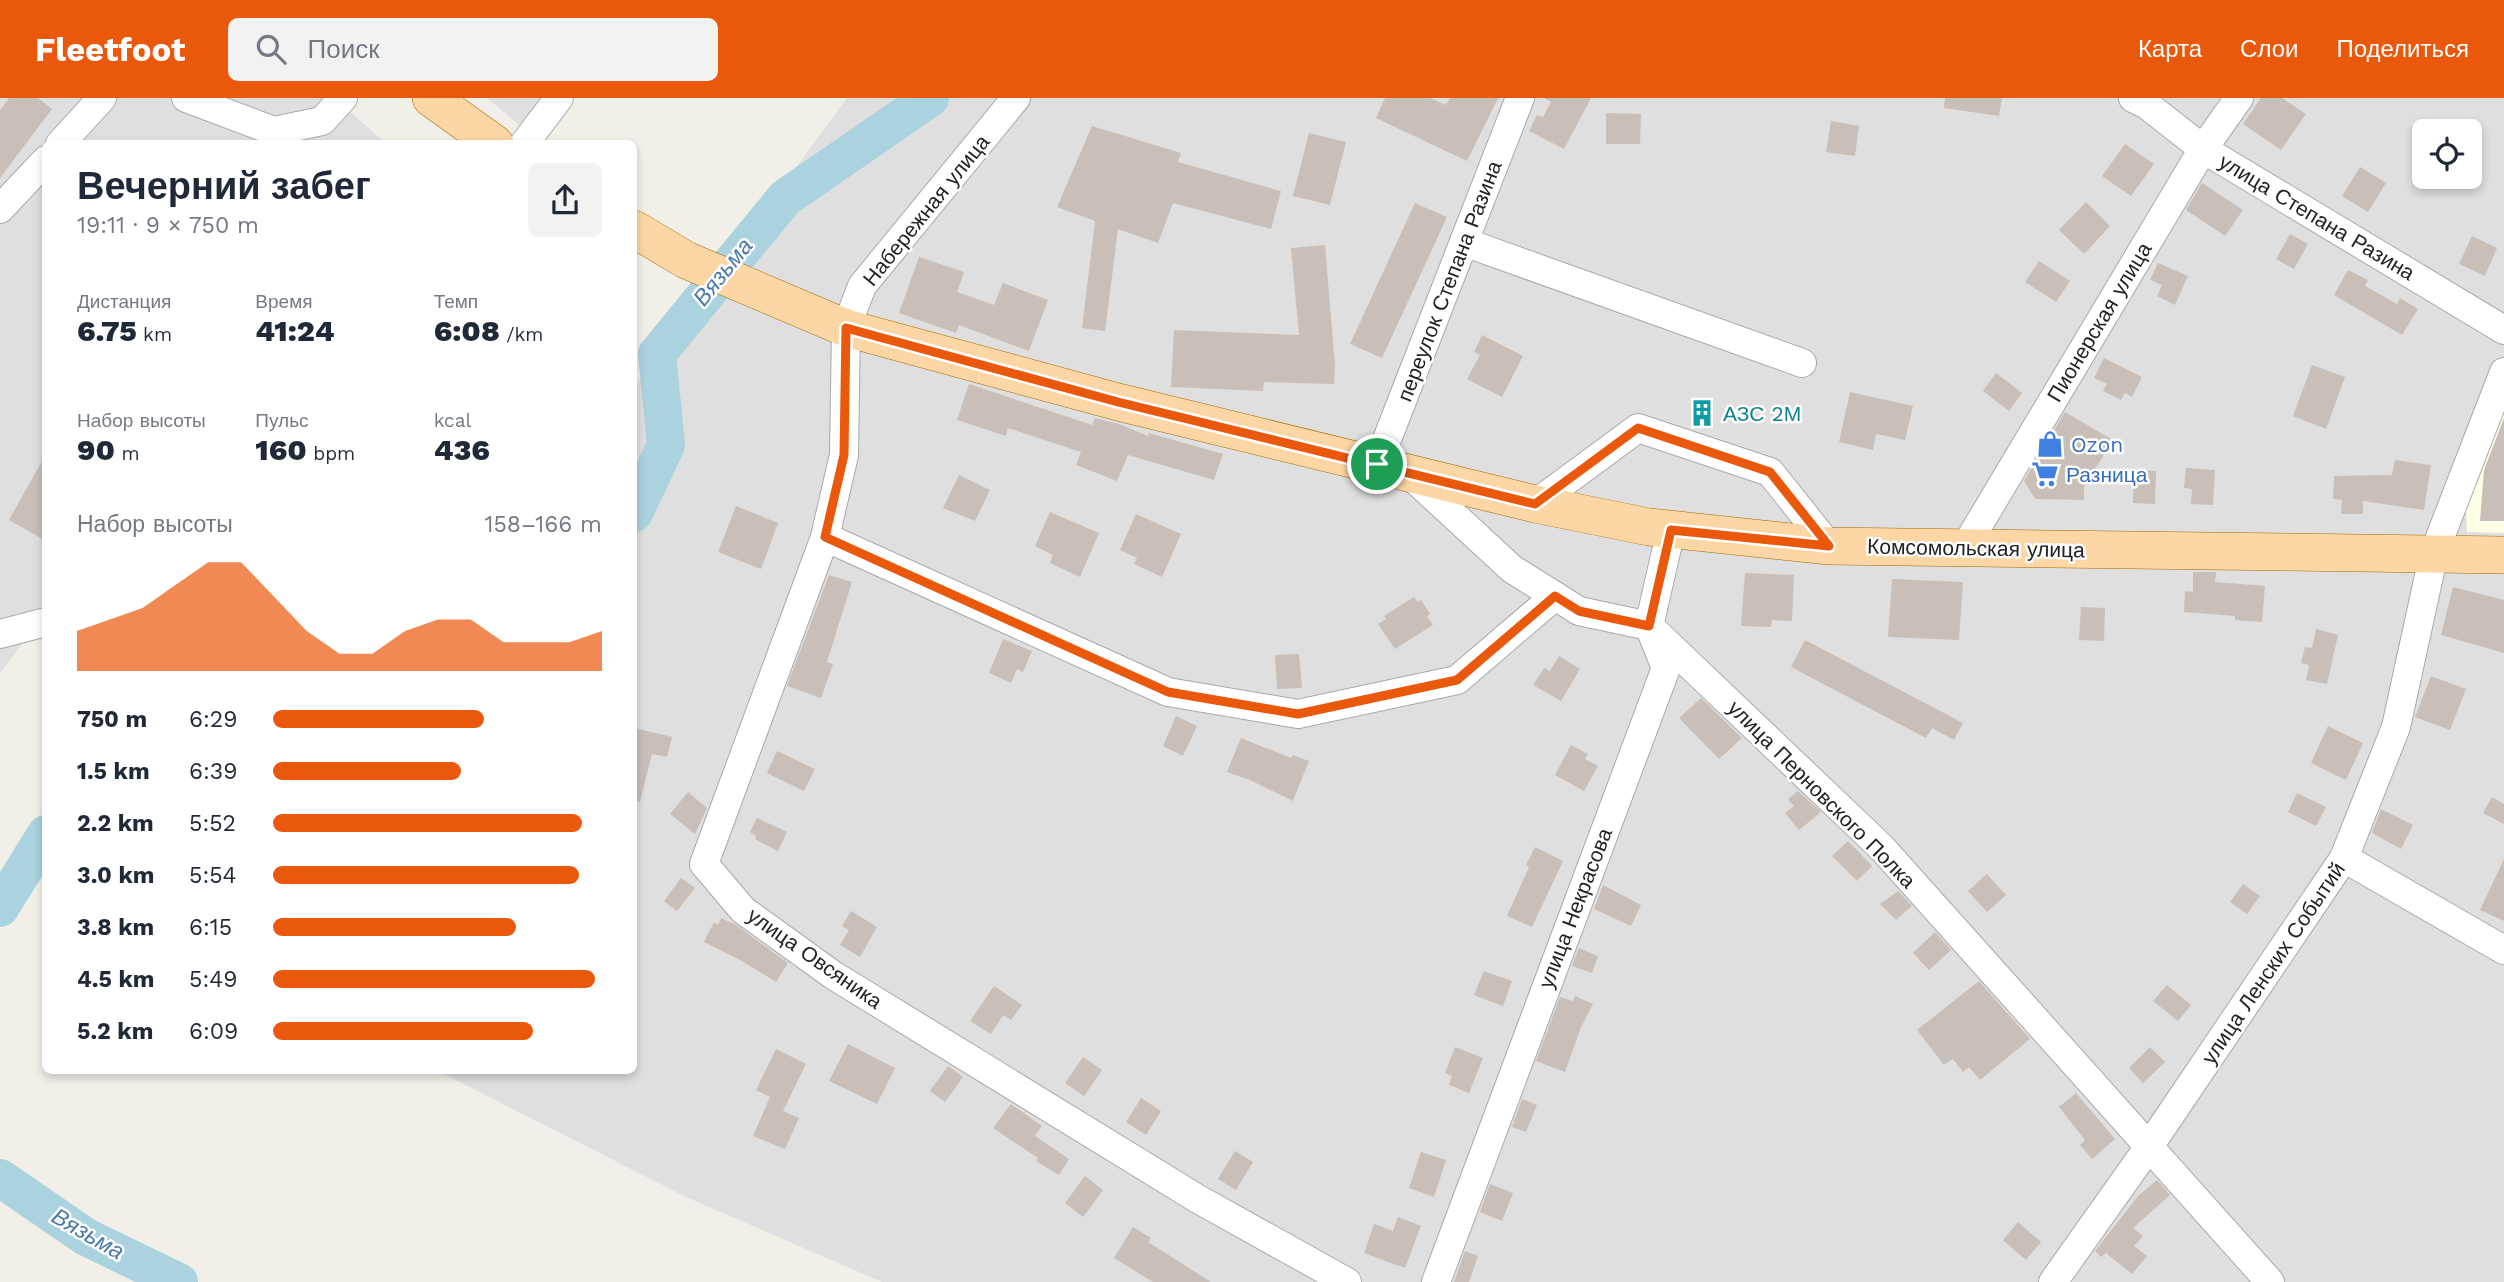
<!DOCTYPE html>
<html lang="ru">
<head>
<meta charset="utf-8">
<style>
	:root { --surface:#fff; --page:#f2f2f3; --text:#1f2937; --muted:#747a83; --accent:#ea580c }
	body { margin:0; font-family:"Work Sans",sans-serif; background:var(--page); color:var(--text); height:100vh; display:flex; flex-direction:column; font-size:26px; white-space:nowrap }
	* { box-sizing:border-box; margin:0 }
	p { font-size:23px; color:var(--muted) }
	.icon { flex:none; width:38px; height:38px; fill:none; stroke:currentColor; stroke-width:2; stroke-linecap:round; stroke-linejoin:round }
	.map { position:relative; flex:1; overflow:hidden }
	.side { position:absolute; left:42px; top:42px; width:595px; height:934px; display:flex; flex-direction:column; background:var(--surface); border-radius:10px; box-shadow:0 4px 10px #0003 }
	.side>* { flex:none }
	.buttons { position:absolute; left:2412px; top:21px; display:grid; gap:14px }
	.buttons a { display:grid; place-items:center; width:70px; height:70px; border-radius:10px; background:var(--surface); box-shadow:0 4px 10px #0003; font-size:35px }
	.pin { position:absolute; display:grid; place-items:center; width:60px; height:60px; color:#fff; margin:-30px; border:4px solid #fff; border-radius:50%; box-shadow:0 2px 7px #0007 }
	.round { display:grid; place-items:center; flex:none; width:74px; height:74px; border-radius:10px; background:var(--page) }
	.overview { display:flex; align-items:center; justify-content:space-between; height:119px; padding:0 35px }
	h1 { font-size:38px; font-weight:800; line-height:52px }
	.figures { display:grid; grid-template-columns:repeat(3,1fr); gap:10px; height:119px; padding:7px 35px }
	.figures div { display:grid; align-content:center }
	.figures b { font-size:30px; font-weight:800 }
	.figures small { font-size:19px; font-weight:400 }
	.figures p { font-size:19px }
	.chart { height:196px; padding:14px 35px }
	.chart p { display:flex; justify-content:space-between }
	.chart svg { width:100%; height:126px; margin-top:7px; fill:var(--accent); opacity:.7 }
	ul { padding:0 35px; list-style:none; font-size:23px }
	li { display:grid; grid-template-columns:112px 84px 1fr; align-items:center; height:52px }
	li i { height:18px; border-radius:9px; background:var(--accent) }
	header { display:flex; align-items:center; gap:42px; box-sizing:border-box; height:98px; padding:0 35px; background:var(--accent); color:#fff }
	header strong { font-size:33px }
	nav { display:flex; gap:38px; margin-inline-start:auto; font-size:24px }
	.search { width:490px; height:63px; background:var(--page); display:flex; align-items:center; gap:18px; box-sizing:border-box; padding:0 24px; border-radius:10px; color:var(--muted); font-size:26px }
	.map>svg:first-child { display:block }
	.residential { fill:#e0dfdf; fill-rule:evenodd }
	.education { fill:#ffffe5 }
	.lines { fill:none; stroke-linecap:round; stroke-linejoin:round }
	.river { stroke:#aad3df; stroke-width:38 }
	.building { fill:#c7bfb8 }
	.minor-casing { stroke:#a9a9a9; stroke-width:30 }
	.major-casing { stroke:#a06b00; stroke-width:38 }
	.minor { stroke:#fff; stroke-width:28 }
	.major { stroke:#fcd6a4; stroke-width:37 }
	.route-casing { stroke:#fff; stroke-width:14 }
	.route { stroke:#ea580c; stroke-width:9 }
	.labels { text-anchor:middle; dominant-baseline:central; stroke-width:5; stroke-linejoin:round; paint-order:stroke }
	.street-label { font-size:21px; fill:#222; stroke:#fff }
	.culture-label { font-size:21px; fill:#0d838f; stroke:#fff; text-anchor:start }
	.shop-label { font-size:21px; fill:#366cbe; stroke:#fff; text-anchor:start }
	.water-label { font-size:23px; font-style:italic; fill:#4a7aab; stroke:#fff }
</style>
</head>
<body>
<header>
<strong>Fleetfoot</strong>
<div class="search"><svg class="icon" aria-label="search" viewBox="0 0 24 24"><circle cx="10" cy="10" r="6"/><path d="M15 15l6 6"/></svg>Поиск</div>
<nav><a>Карта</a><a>Слои</a><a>Поделиться</a></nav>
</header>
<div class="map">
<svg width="2504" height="1184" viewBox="0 0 2504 1184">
	<rect width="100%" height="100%" fill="#f2efe9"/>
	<g class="residential">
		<path d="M0,0H335L385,45L46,46L45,516L0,575Z"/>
		<path d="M487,0H564L530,36Z"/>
		<path d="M847,0H2504V1184H882L686,1099L438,973H634V290ZM2424,33H2469V79H2424Z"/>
	</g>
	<path class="education" d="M2504,297V435L2467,434L2465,398Z"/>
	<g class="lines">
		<g class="river">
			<path d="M634,415L666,347L657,256L785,100L930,0"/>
			<path d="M0,810L46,736"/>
			<path d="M0,1080L86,1139L179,1184"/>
		</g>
	</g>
	<g class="building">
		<path d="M9,0H38L52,11L0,80V12Z"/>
		<path d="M1385,0H1430L1446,7L1450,0H1498L1467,63L1376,20Z"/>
		<path d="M1544,0H1591L1564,51L1529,33L1537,17L1543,19L1551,4Z"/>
		<path d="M1945,0H2002L1999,18L1944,10Z"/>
		<path d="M2261,0H2282L2306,16L2281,52L2243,26Z"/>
		<path d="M1606,15L1641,16L1640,46H1606Z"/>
		<path d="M1831,23L1859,28L1855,58L1826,54Z"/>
		<path d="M1092,28L1181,55L1178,64L1281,93L1271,131L1173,105L1158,145L1118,131L1105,233L1082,230L1095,123L1057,109Z"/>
		<path d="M1309,35L1346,44L1330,107L1293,98Z"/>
		<path d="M2125,46L2154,66L2131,98L2102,78Z"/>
		<path d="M2360,69L2386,85L2368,114L2342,98Z"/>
		<path d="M2202,85L2243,112L2225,138L2186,112Z"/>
		<path d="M2086,104L2110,128L2084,156L2059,132Z"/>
		<path d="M1415,105L1447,119L1382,260L1350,246Z"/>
		<path d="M2290,136L2308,146L2294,171L2276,161Z"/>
		<path d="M2472,138L2497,150L2485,178L2459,166Z"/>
		<path d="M1325,147L1335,268L1334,286L1264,284L1263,293L1171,289L1174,232L1299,237L1291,150Z"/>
		<path d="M919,159L964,174L957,194L994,207L1003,185L1048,202L1029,253L959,227L956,235L899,215Z"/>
		<path d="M2039,163L2070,183L2056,204L2025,184Z"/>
		<path d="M2158,165L2188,178L2175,207L2157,198L2162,187L2150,182Z"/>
		<path d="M2348,172L2368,182L2365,188L2397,206L2400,200L2418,211L2402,237L2334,197Z"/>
		<path d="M1482,237L1523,258L1502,299L1467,281L1480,257L1474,254Z"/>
		<path d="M2104,260L2142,279L2132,299L2125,295L2121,302L2103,293L2107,286L2094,280Z"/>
		<path d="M2312,267L2345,279L2326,331L2293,318Z"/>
		<path d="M1996,275L2022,295L2009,313L1983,293Z"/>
		<path d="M969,286L1092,327L1095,320L1119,326L1148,338L1149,335L1223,356L1214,382L1128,357L1117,383L1076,367L1081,354L1008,330L1006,338L957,322Z"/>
		<path d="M1850,294L1913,308L1905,342L1876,336L1873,352L1839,344Z"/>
		<path d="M2065,314L2113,342L2084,389V402L2035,401L2024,383Z"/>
		<path d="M2504,320V423H2480L2484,372Z"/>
		<path d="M46,356V443L9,422Z"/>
		<path d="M2395,362L2431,367L2424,412L2363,403V416H2341L2342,402L2333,401L2334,378L2392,377Z"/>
		<path d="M2186,370L2215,372L2213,407L2191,406L2192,391L2184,390Z"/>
		<path d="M2134,372L2156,373L2155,406L2133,405Z"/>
		<path d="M959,377L990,392L975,423L943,410Z"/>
		<path d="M736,408L778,425L761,471L718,454Z"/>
		<path d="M1050,414L1099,435L1080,479L1050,465L1053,457L1035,448Z"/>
		<path d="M1136,416L1181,436L1162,479L1134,466L1137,460L1120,452Z"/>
		<path d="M2193,474H2216L2215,484L2265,488L2262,524L2235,522V518L2184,514L2185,493L2193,494Z"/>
		<path d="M1745,475L1794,477L1792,523L1772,522L1771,529L1741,528Z"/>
		<path d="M829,477L852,484L827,564L833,566L821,600L787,588Z"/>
		<path d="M1892,481L1963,484L1959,542L1888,539Z"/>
		<path d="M2453,489L2504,502V555L2441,537Z"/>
		<path d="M1414,499L1418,504L1421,502L1430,516L1427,518L1433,527L1395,551L1378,526L1386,521L1384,518Z"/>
		<path d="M2081,509L2105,510L2104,543L2079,542Z"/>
		<path d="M2316,531L2338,537L2327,586L2306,582L2309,567L2301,565L2305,549L2312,550Z"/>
		<path d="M1003,541L1032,553L1023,574L1017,571L1011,585L989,575Z"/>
		<path d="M1805,542L1963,625L1954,642L1932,630L1926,640L1791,569Z"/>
		<path d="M1299,556L1302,590L1277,591L1275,557Z"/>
		<path d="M1559,558L1580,571L1561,603L1533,587L1544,570L1550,573Z"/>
		<path d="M2431,578L2466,591L2450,632L2415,619Z"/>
		<path d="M1701,600L1742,640L1719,661L1679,620Z"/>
		<path d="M1176,618L1197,628L1183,658L1163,648Z"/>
		<path d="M2328,628L2363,645L2346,682L2311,665Z"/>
		<path d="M634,630L672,639L667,659L652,656L640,704L634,703Z"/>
		<path d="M1241,640L1291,660L1293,657L1309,663L1293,703L1250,682L1227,674Z"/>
		<path d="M1571,647L1588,656L1585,661L1598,668L1584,693L1555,677Z"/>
		<path d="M777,653L815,671L804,693L767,675Z"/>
		<path d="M1798,693L1821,714L1799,732L1785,715L1794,708L1788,701Z"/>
		<path d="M688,694L707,710L695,736L670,716Z"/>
		<path d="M2297,695L2326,709L2316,728L2288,714Z"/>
		<path d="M2492,699L2504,706V726L2483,715Z"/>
		<path d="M2381,711L2413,727L2401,751L2372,735Z"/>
		<path d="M757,720L787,734L778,753L755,741L756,738L750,734Z"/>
		<path d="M1848,743L1872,768L1857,783L1832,758Z"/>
		<path d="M1535,749L1563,763L1532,829L1507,818L1529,769L1526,767Z"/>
		<path d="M2504,761V823L2480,812Z"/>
		<path d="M1987,776L2006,797L1987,814L1968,793Z"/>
		<path d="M681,780L695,790L677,813L664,803Z"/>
		<path d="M2243,786L2260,798L2247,816L2230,804Z"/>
		<path d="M1603,787L1641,807L1631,828L1594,811Z"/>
		<path d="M1898,793L1912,808L1896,822L1880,806Z"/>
		<path d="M851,813L877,829L860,859L840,847L849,832L842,828Z"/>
		<path d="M721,820L736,827L788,865L776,884L742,863L704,844L714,824L718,827Z"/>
		<path d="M1935,834L1951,852L1929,872L1913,855Z"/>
		<path d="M1579,850L1598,858L1592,875L1572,868Z"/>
		<path d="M1484,873L1512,883L1503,908L1474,897Z"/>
		<path d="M1979,883L2030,941L1980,982L1969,969L1963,974L1953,961L1944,967L1917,932Z"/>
		<path d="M2167,887L2191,907L2178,923L2153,903Z"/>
		<path d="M994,888L1022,907L1011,922L1003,917L991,936L970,923Z"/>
		<path d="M1575,898L1593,906L1581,929L1565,974L1536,963L1560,899L1573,903Z"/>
		<path d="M848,946L895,970L877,1006L829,983Z"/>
		<path d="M1455,949L1483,960L1469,995L1449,987L1452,978L1445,975Z"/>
		<path d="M2150,949L2165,964L2143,985L2129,970Z"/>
		<path d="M776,951L806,966L783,1013L799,1020L785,1051L753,1038L770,999L756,992Z"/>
		<path d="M1083,959L1102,972L1084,998L1065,985Z"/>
		<path d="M948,968L963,979L945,1004L930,993Z"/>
		<path d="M2076,995L2115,1041L2092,1061L2080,1047L2085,1042L2059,1009Z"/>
		<path d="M1141,1000L1161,1013L1146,1037L1126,1024Z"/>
		<path d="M1522,1001L1537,1007L1526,1034L1512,1029Z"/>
		<path d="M1011,1006L1042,1028L1035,1038L1069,1061L1059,1077L1036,1063L1038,1060L993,1030Z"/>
		<path d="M1235,1053L1253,1064L1236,1092L1218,1081Z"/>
		<path d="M1421,1054L1446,1062L1434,1099L1409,1090Z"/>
		<path d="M1085,1078L1103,1092L1083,1119L1065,1105Z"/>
		<path d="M2157,1082L2170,1097L2133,1130L2143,1138L2134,1148L2147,1158L2132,1176L2106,1155L2101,1159L2095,1153L2138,1098Z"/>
		<path d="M1490,1086L1513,1095L1502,1123L1480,1114Z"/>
		<path d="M1398,1119L1421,1128L1405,1170L1364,1155L1374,1126L1393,1133Z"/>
		<path d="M2018,1124L2041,1144L2026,1162L2003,1142Z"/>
		<path d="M1133,1129L1151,1140L1148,1144L1211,1184H1153L1114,1160Z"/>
		<path d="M1465,1153L1478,1158L1469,1184H1454Z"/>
	</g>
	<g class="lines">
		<defs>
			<g id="minor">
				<path d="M186,0L274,33L322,23L343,0"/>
				<path d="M1016,0L862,188L846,230L844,357L825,439L704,766L743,812L833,877L1198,1101L1347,1184"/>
				<path d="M2133,0L2147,7L2203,51L2504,232"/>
				<path d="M60,46L102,0"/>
				<path d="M524,46L559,0"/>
				<path d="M0,111L46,62"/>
				<path d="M1464,144L1802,265"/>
				<path d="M1377,367L1520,0"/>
				<path d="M1408,375L1512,471L1579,513L1649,528L1882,750L2270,1184"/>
				<path d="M1535,406L1638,330L1770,374L1829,448"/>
				<path d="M825,439L1168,594L1298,616L1457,582L1555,498"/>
				<path d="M1964,451L2203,51L2239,0"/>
				<path d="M0,536L46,524"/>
				<path d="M2344,760L2504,852"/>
				<path d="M1436,1184L1666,570L1649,528L1671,432"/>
				<path d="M2053,1184L2148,1050L2344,760L2396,629L2434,455L2504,274"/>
			</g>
			<g id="major">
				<path d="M431,0L495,46"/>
				<path d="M634,131L686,162L846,230L1118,304L1535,406L1649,429L1829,448L2504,457"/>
			</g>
		</defs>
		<use href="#minor" class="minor-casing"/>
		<use href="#major" class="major-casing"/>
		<use href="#minor" class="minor"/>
		<use href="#major" class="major"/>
	</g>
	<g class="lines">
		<defs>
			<path id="route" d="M846,230L1118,304L1535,406L1638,330L1770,374L1829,448L1671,432L1649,528L1579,513L1555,498L1457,582L1298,616L1168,594L825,439L844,357Z"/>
		</defs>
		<use href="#route" class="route-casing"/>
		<use href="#route" class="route"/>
	</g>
	<defs>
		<symbol id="building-bare" viewBox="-9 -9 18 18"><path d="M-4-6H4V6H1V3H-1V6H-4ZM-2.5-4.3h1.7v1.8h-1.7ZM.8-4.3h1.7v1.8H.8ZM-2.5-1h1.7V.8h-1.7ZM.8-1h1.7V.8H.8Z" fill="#0f9aa8" stroke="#fff" stroke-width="2.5" paint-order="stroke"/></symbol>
		<symbol id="shop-bare" viewBox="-9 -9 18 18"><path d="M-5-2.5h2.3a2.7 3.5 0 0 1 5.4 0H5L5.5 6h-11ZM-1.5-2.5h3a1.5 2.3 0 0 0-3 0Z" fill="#3f7fe0" stroke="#fff" stroke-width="2.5" paint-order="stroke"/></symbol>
		<symbol id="supermarket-bare" viewBox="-9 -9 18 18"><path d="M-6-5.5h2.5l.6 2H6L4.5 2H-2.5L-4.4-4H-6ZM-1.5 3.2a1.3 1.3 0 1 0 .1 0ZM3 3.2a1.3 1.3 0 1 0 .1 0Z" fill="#3f7fe0" stroke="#fff" stroke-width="2.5" paint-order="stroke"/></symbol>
	</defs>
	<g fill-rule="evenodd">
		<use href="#building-bare" x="1683" y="296" width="38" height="38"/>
		<use href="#shop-bare" x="2031" y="327" width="38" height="38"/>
		<use href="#supermarket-bare" x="2026" y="357" width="38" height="38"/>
	</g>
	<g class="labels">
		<g class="street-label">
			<text transform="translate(926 112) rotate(-51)">Набережная улица</text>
			<text transform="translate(2317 119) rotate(31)">улица Степана Разина</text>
			<text transform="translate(1449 183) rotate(-69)">переулок Степана Разина</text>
			<text transform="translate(2099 224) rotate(-59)">Пионерская улица</text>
			<text transform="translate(1976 450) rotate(1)">Комсомольская улица</text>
			<text transform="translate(1822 696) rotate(45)">улица Перновского Полка</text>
			<text transform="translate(1575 810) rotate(-69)">улица Некрасова</text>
			<text transform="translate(815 860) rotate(35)">улица Овсяника</text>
			<text transform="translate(2273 865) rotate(-56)">улица Ленских Событий</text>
		</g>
		<g class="culture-label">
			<text x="1723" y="315">АЗС 2М</text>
		</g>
		<g class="shop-label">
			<text x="2071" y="346">Ozon</text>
			<text x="2066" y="376">Разница</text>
		</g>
		<g class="water-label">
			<text transform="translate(723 174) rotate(-51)">Вязьма</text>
			<text transform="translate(88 1136) rotate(30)">Вязьма</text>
		</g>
	</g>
</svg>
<div class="buttons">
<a><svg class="icon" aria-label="locate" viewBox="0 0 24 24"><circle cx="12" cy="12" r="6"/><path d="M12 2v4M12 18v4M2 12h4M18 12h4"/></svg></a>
</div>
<div class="pin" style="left:1377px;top:366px;background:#1e9e55"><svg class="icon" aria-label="arrive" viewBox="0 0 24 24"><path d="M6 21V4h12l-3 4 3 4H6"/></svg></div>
<section class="side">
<div class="overview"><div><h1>Вечерний забег</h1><p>19:11 · 9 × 750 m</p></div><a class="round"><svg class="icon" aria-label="share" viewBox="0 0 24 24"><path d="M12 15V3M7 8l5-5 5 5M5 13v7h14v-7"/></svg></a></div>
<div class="figures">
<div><p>Дистанция</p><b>6.75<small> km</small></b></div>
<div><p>Время</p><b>41:24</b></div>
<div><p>Темп</p><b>6:08<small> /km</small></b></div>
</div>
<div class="figures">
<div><p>Набор высоты</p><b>90<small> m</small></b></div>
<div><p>Пульс</p><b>160<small> bpm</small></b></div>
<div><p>kcal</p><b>436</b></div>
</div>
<div class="chart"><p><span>Набор высоты</span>158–166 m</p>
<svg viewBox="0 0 160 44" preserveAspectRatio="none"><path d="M0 44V30L10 26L20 22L30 14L40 6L50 6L60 18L70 30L80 38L90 38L100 30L110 26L120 26L130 34L140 34L150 34L160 30V44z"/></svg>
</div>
<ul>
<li><b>750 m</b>6:29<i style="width:64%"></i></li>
<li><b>1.5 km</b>6:39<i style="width:57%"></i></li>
<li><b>2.2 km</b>5:52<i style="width:94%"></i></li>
<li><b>3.0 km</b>5:54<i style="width:93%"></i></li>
<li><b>3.8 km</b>6:15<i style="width:74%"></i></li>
<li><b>4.5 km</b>5:49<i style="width:98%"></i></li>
<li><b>5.2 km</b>6:09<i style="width:79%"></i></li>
</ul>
</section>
</div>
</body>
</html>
